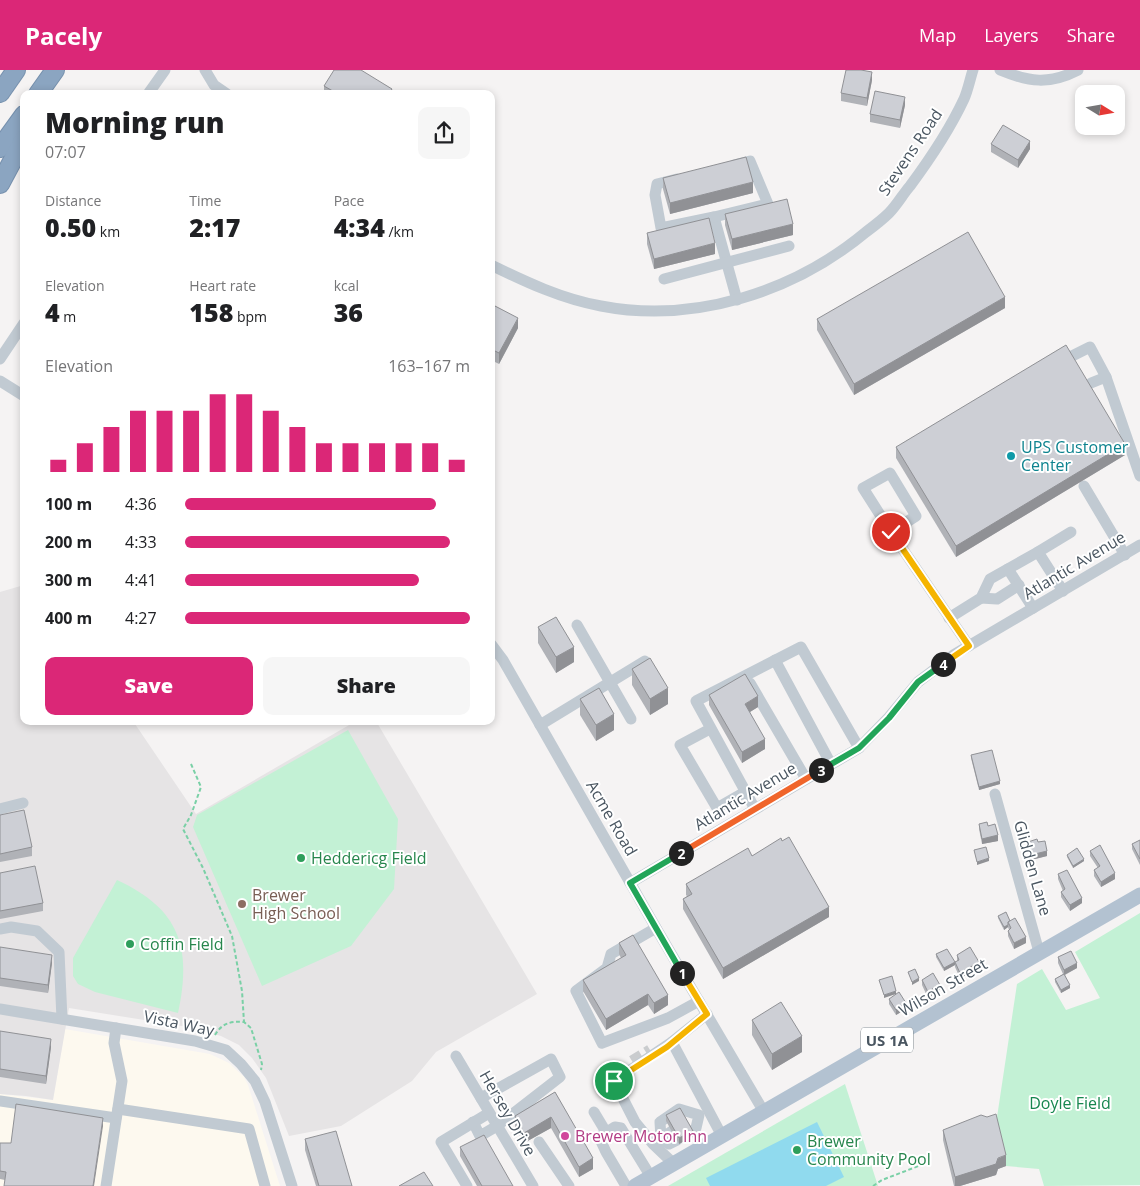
<!DOCTYPE html>
<html lang="en">
<head>
<meta charset="utf-8">
<style>
	:root { --surface:#fff; --page:#f6f6f6; --text:#202124; --muted:#757577; --accent:#db2777 }
	body { margin:0; font-family:"Open Sans",sans-serif; background:var(--page); color:var(--text); height:100vh; display:flex; flex-direction:column; font-size:19px; white-space:nowrap }
	* { box-sizing:border-box; margin:0 }
	p { font-size:16px; color:var(--muted) }
	.icon { flex:none; width:28px; height:28px; fill:none; stroke:currentColor; stroke-width:2; stroke-linecap:round; stroke-linejoin:round }
	.map { position:relative; flex:1; overflow:hidden }
	.panel { position:absolute; left:20px; top:20px; width:475px; height:635px; display:flex; flex-direction:column; background:var(--surface); border-radius:10px; box-shadow:0 2px 8px #0003 }
	.panel>* { flex:none }
	.needle { width:32px; rotate:101deg }
	.tools { position:absolute; left:1075px; top:15px; display:grid; gap:10px }
	.tools a { display:grid; place-items:center; width:50px; height:50px; border-radius:10px; background:var(--surface); box-shadow:0 2px 8px #0003; font-size:25px }
	.pin { position:absolute; display:grid; place-items:center; width:42px; height:42px; color:#fff; margin:-21px; border:2px solid #fff; border-radius:50%; box-shadow:0 1px 5px #0007 }
	.km { position:absolute; width:25px; height:25px; margin:-12px; border-radius:50%; background:#222; color:#fff; font-size:14px; line-height:25px; text-align:center }
	.round { display:grid; place-items:center; flex:none; width:52px; height:52px; border-radius:10px; background:var(--page) }
	.headline { display:flex; align-items:center; justify-content:space-between; height:85px; padding:0 25px }
	h1 { font-size:28px; font-weight:800; line-height:38px }
	.metrics { display:grid; grid-template-columns:repeat(3,1fr); gap:8px; height:85px; padding:5px 25px }
	.metrics div { display:grid; align-content:center }
	.metrics b { font-size:25px; font-weight:800 }
	.metrics small { font-size:14px; font-weight:400 }
	.metrics p { font-size:14px }
	.chart { height:140px; padding:10px 25px }
	.chart p { display:flex; justify-content:space-between }
	.chart svg { width:100%; height:90px; margin-top:5px; stroke:var(--accent); stroke-width:6 }
	.primary-button { display:flex; gap:10px; margin-top:auto; padding:10px 25px }
	.primary-button a { flex:1; height:58px; border-radius:10px; background:var(--accent); color:#fff; font-size:20px; font-weight:800; line-height:58px; text-align:center }
	.primary-button a+a { background:var(--page); color:var(--text) }
	ul { padding:0 25px; list-style:none; font-size:16px }
	li { display:grid; grid-template-columns:80px 60px 1fr; align-items:center; height:38px }
	li i { height:12px; border-radius:6px; background:var(--accent) }
	header { display:flex; align-items:center; gap:30px; box-sizing:border-box; height:70px; padding:0 25px; background:var(--accent); color:#fff }
	header strong { font-size:24px }
	nav { display:flex; gap:28px; margin-inline-start:auto; font-size:18px }
	.map>svg:first-child { display:block }
	.commercial { fill:#fdf9ef }
	.education { fill:#e6e4e5 }
	.green { fill:#c3f1d5 }
	.water { fill:#90daee }
	.lines { fill:none; stroke-linecap:round; stroke-linejoin:round }
	.minor-tunnel { stroke:#caccce; stroke-width:11; stroke-dasharray:11 5.5; stroke-linecap:butt }
	.highway-casing { stroke:#7690ad; stroke-width:20 }
	.path { stroke:#7ad0a6; stroke-width:2; stroke-dasharray:4 2.5; stroke-linecap:butt }
	.minor { stroke:#c1cad2; stroke-width:11 }
	.major { stroke:#b3c2d1; stroke-width:15 }
	.highway { stroke:#8ba5c1; stroke-width:18 }
	.wall { fill:#b0b2b7 }
	.shaded-wall { fill:#909195 }
	.building { fill:#cdcfd5; stroke:#909195 }
	.split-1-casing { stroke:#fff; stroke-width:10 }
	.split-2-casing { stroke:#fff; stroke-width:10 }
	.split-3-casing { stroke:#fff; stroke-width:10 }
	.split-4-casing { stroke:#fff; stroke-width:10 }
	.split-5-casing { stroke:#fff; stroke-width:10 }
	.split-1 { stroke:#f5b400; stroke-width:6 }
	.split-2 { stroke:#22a559; stroke-width:6 }
	.split-3 { stroke:#f0652b; stroke-width:6 }
	.split-4 { stroke:#22a559; stroke-width:6 }
	.split-5 { stroke:#f5b400; stroke-width:6 }
	.culture-dot { fill:#0f9aa8; stroke:#fff; stroke-width:2 }
	.leisure-dot { fill:#2e9e5b; stroke:#fff; stroke-width:2 }
	.education-dot { fill:#8d6e63; stroke:#fff; stroke-width:2 }
	.hotel-dot { fill:#d1479c; stroke:#fff; stroke-width:2 }
	.labels { text-anchor:middle; dominant-baseline:central; stroke-width:4; stroke-linejoin:round; paint-order:stroke }
	.shield { fill:#fff; stroke:#808990; stroke-width:1 }
	.shield-label { font-size:15px; font-weight:bold; fill:#4a5661 }
	.street-label { font-size:16px; fill:#4a5661; stroke:#fff }
	.culture-label { font-size:16px; fill:#0d838f; stroke:#fff; text-anchor:start }
	.leisure-label { font-size:16px; fill:#27864d; stroke:#fff; text-anchor:start }
	.education-label { font-size:16px; fill:#785e54; stroke:#fff; text-anchor:start }
	.park-label { font-size:16px; fill:#17864f; stroke:#fff }
	.hotel-label { font-size:16px; fill:#b23c85; stroke:#fff; text-anchor:start }
</style>
</head>
<body>
<header>
<strong>Pacely</strong>
<nav><a>Map</a><a>Layers</a><a>Share</a></nav>
</header>
<div class="map">
<svg width="1140" height="1116" viewBox="0 0 1140 1116">
	<rect width="100%" height="100%" fill="#f5f3f3"/>
	<path class="commercial" d="M65,959L210,984L229,993L244,1007L248,1015L280,1116H0V1024L53,1030Z"/>
	<path class="education" d="M24,515V651H133L196,744L356,651H376L537,924L436,982L412,1011L341,1056L289,1066L266,1008L252,988L239,975L221,966L188,957L69,938L53,1030L26,1026L0,1024V522Z"/>
	<g class="green">
		<path d="M348,660L398,749L394,819L351,876L262,916L193,757L197,745Z"/>
		<path d="M117,810C180,839 192,878 178,943L95,922L78,914L73,906V888Z"/>
		<path d="M1140,843V1115L1044,1116L1039,1099L1006,1096L996,1054L1017,914L1042,899L1066,940L1100,928L1075,882Z"/>
		<path d="M845,1014L878,1116H668Z"/>
	</g>
	<path class="water" d="M817,1052L844,1107L826,1116H710L706,1108Z"/>
	<g class="lines">
		<path class="minor-tunnel" d="M632,991L650,980"/>
		<defs>
			<g id="highway">
				<path d="M0,23L16,0"/>
				<path d="M38,24L55,0"/>
				<path d="M0,78L24,45"/>
				<path d="M0,114L24,69"/>
			</g>
		</defs>
		<use href="#highway" class="highway-casing"/>
		<g class="path">
			<path d="M191,694L201,717L191,745L183,759L203,798L232,866L242,921L244,952"/>
			<path d="M215,965C222,953 231,951 244,952L251,958L262,994L261,1000"/>
			<path d="M873,1116L882,1110L929,1092"/>
		</g>
		<g class="minor">
			<path d="M205,0L214,15L227,24"/>
			<path d="M1000,0C1029,12 1049,15 1078,0"/>
			<path d="M148,24L165,0"/>
			<path d="M734,95L750,91L768,134L714,147L737,230"/>
			<path d="M677,109L657,114L655,125L661,158L714,147"/>
			<path d="M491,195C526,212 562,229 601,236C694,254 794,222 866,162C874,156 882,150 889,143C897,135 903,124 910,116C930,89 950,59 964,29C968,20 970,9 973,0"/>
			<path d="M664,209L789,176"/>
			<path d="M1070,287L1090,277L1106,307L1140,406"/>
			<path d="M0,289L24,253"/>
			<path d="M0,311L24,326"/>
			<path d="M1091,313L1106,307"/>
			<path d="M1084,416L1125,485"/>
			<path d="M891,462L863,418L890,403L916,446L891,462L969,576"/>
			<path d="M1008,499L1033,538"/>
			<path d="M1063,521L1038,482L1071,462"/>
			<path d="M981,528L997,529L1019,515"/>
			<path d="M949,548L981,528L990,509L1038,482"/>
			<path d="M577,555L631,649"/>
			<path d="M491,574L503,590L656,858L764,1042"/>
			<path d="M775,590L831,694"/>
			<path d="M750,613L806,709"/>
			<path d="M540,655L645,591"/>
			<path d="M710,659L680,675L717,738L745,722"/>
			<path d="M995,724L1039,882"/>
			<path d="M0,739L23,733"/>
			<path d="M755,739L696,631L801,577L859,678"/>
			<path d="M630,813L859,678L889,647L918,612L955,584L1140,475"/>
			<path d="M656,858L611,884L607,898L576,921L602,973L668,948L699,931"/>
			<path d="M0,859L11,857L37,861L59,882L62,949"/>
			<path d="M0,939L195,971L226,980L241,994L255,1011L265,1032L292,1116"/>
			<path d="M707,944L672,972L722,1066"/>
			<path d="M672,972L614,1011L635,1052L653,1074L674,1094"/>
			<path d="M456,986L533,1116"/>
			<path d="M0,1031L116,1048"/>
			<path d="M118,1039L249,1059L265,1116"/>
			<path d="M594,1042L606,1062"/>
			<path d="M473,1052L480,1066L497,1056L560,1007L551,989L481,1028"/>
			<path d="M672,1061L661,1069L660,1052L679,1039L699,1045L696,1058L691,1062"/>
			<path d="M657,1071L661,1069L669,1074L677,1070"/>
			<path d="M539,1072L569,1116"/>
			<path d="M106,1116L122,1011L114,973L116,958"/>
			<path d="M467,1116L441,1072L489,1043"/>
			<path d="M626,1116L606,1082L599,1067L615,1057L621,1058L651,1107"/>
		</g>
		<path class="major" d="M635,1116L1140,825"/>
		<use href="#highway" class="highway"/>
	</g>
	<g class="wall">
		<path d="M872,10L867,36L841,31V23Z"/>
		<path d="M324,16L392,24H324Z"/>
		<path d="M905,35L900,58L870,52V44Z"/>
		<path d="M991,74L1030,79L1018,98L991,82Z"/>
		<path d="M663,108L753,123L670,144L663,119Z"/>
		<path d="M725,144L793,165L732,180L725,155Z"/>
		<path d="M647,163L715,184L654,199L647,174Z"/>
		<path d="M1005,238L854,325L817,260V249Z"/>
		<path d="M491,243L518,258L499,294L491,290Z"/>
		<path d="M896,377L1125,385L956,487L896,388Z"/>
		<path d="M538,557L574,592L556,603L538,573Z"/>
		<path d="M632,599L668,634L650,645L632,615Z"/>
		<path d="M709,625L758,637L750,642L765,679L742,693L709,635Z"/>
		<path d="M580,629L614,660L596,671L580,645Z"/>
		<path d="M971,685L1000,714L979,720L971,688Z"/>
		<path d="M0,745L32,777V786L0,792Z"/>
		<path d="M979,754L988,756L998,771L982,774L979,759Z"/>
		<path d="M1140,770V795L1132,779V774Z"/>
		<path d="M782,771L829,847L723,909L683,839V829L687,826L686,825V814L752,786Z"/>
		<path d="M1028,772H1038L1047,786L1031,790L1028,777Z"/>
		<path d="M1090,781L1115,809L1101,817L1094,806V800L1098,798L1090,786Z"/>
		<path d="M1067,785L1084,791L1073,798L1067,787Z"/>
		<path d="M0,803L43,833V841L0,849Z"/>
		<path d="M1058,804L1082,833L1070,841L1061,827V822L1063,821L1058,809Z"/>
		<path d="M998,846L1010,851L1026,873L1014,879L1008,866V861L1009,860L1008,857L1004,860L998,848Z"/>
		<path d="M619,873L668,935L654,944L648,935L606,960L583,921V910L621,888L619,884Z"/>
		<path d="M0,877L52,893L48,923L0,916Z"/>
		<path d="M936,884L955,895L944,901L936,887Z"/>
		<path d="M957,885L979,898L960,908L955,897V892L957,891Z"/>
		<path d="M1058,887L1077,898L1065,905L1070,918L1061,923L1055,912V909L1063,904L1058,893Z"/>
		<path d="M922,910L940,920L932,924V926L928,928L922,915Z"/>
		<path d="M889,929L906,939L896,945L889,934Z"/>
		<path d="M752,950L802,982L772,1000L752,965Z"/>
		<path d="M0,961L51,977L46,1014L0,1007Z"/>
		<path d="M555,1022L593,1099L579,1107L551,1058L524,1073L515,1057V1046Z"/>
		<path d="M666,1045L693,1066L679,1074L666,1051Z"/>
		<path d="M103,1056L5,1110L0,1109V1073H11Z"/>
		<path d="M943,1060L1006,1096L998,1099L996,1105L960,1116H954L943,1070Z"/>
		<path d="M305,1069L352,1116H316L305,1080Z"/>
		<path d="M460,1077L513,1116H477L460,1086Z"/>
	</g>
	<g class="shaded-wall">
		<path d="M872,2V10L867,36V28Z"/>
		<path d="M905,27V35L900,58V50Z"/>
		<path d="M1030,71V79L1018,98V90Z"/>
		<path d="M753,112V123L670,144V133Z"/>
		<path d="M793,154V165L732,180V169Z"/>
		<path d="M715,173V184L654,199V189Z"/>
		<path d="M1005,227V238L854,325V314Z"/>
		<path d="M518,248V258L499,294V283Z"/>
		<path d="M1125,374V385L956,487V476Z"/>
		<path d="M574,577V592L556,603V587Z"/>
		<path d="M668,618V634L650,645V629Z"/>
		<path d="M758,626V637L745,645V634Z"/>
		<path d="M614,644V660L596,671V655Z"/>
		<path d="M765,669V679L742,693V682Z"/>
		<path d="M1000,711V714L979,720V717Z"/>
		<path d="M998,765V771L982,774V769Z"/>
		<path d="M1047,781V786L1031,790V785Z"/>
		<path d="M989,788V791L977,795V792Z"/>
		<path d="M1084,789V791L1073,798V796Z"/>
		<path d="M1115,803V809L1101,817V812Z"/>
		<path d="M1082,828V833L1070,841V835Z"/>
		<path d="M829,837V847L723,909V898Z"/>
		<path d="M1008,855V857L1004,860V857Z"/>
		<path d="M1026,867V873L1014,879V873Z"/>
		<path d="M52,885V893L48,923V915Z"/>
		<path d="M955,892V895L944,901V898Z"/>
		<path d="M979,892V898L960,908V903Z"/>
		<path d="M1077,893V898L1064,905V900Z"/>
		<path d="M919,908V911L912,915V912Z"/>
		<path d="M940,915V920L932,924V926L928,928V922L932,919Z"/>
		<path d="M1070,915V918L1061,923V920Z"/>
		<path d="M896,921V924L884,928V925Z"/>
		<path d="M648,924V935L606,960V949Z"/>
		<path d="M668,925V935L654,944V933Z"/>
		<path d="M906,933V939L896,945V940Z"/>
		<path d="M802,966V982L772,1000V984Z"/>
		<path d="M51,969V977L46,1014V1006Z"/>
		<path d="M551,1047V1058L524,1073V1063Z"/>
		<path d="M103,1048V1056L94,1116H93Z"/>
		<path d="M693,1061V1066L679,1074V1068Z"/>
		<path d="M1006,1085V1096L998,1099L996,1105L960,1116H955V1107Z"/>
		<path d="M593,1088V1099L579,1107V1097Z"/>
	</g>
	<g class="building">
		<path d="M334,0H361L392,19L389,24H338L324,16Z"/>
		<path d="M846,0H861L872,2L867,28L841,23Z"/>
		<path d="M875,21L905,27L900,50L870,44Z"/>
		<path d="M1003,55L1030,71L1018,90L991,74Z"/>
		<path d="M746,87L753,112L670,133L663,108Z"/>
		<path d="M787,129L793,154L732,169L725,144Z"/>
		<path d="M709,148L715,173L654,189L647,163Z"/>
		<path d="M968,162L1005,227L854,314L817,249Z"/>
		<path d="M495,236L518,248L499,283L491,279V243Z"/>
		<path d="M1066,275L1125,374L956,476L896,377Z"/>
		<path d="M556,547L574,577L556,587L538,557Z"/>
		<path d="M650,588L668,618L650,629L632,599Z"/>
		<path d="M745,604L758,626L745,634L765,669L742,682L709,625Z"/>
		<path d="M599,618L614,644L596,655L580,629Z"/>
		<path d="M992,680L1000,711L979,717L971,685Z"/>
		<path d="M24,740L32,777L0,784V745Z"/>
		<path d="M987,752L988,756L995,754L998,765L982,769L979,754Z"/>
		<path d="M789,767L829,837L723,898L683,829L692,824L686,814L748,778L752,786L781,768L782,771Z"/>
		<path d="M1037,769L1038,772L1045,771L1047,781L1031,785L1028,772Z"/>
		<path d="M1140,770V789L1132,774Z"/>
		<path d="M1100,775L1115,803L1101,812L1094,800L1100,796L1090,781Z"/>
		<path d="M986,777L989,788L977,792L974,780Z"/>
		<path d="M1077,778L1084,789L1073,796L1067,785Z"/>
		<path d="M35,796L43,833L0,841V803Z"/>
		<path d="M1067,800L1082,828L1070,835L1061,822L1065,819L1058,804Z"/>
		<path d="M1006,842L1010,851L1008,852V855L1004,857L998,846Z"/>
		<path d="M1015,848L1026,867L1014,873L1008,861L1011,858L1008,852Z"/>
		<path d="M633,865L668,925L654,933L648,924L606,949L583,910L626,885L619,873Z"/>
		<path d="M0,877L52,885L48,915L0,908Z"/>
		<path d="M970,877L979,892L960,903L955,892L959,890L957,885Z"/>
		<path d="M947,879L955,892L944,898L936,884Z"/>
		<path d="M1071,881L1077,893L1064,900L1058,887Z"/>
		<path d="M915,899L919,908L912,912L908,902Z"/>
		<path d="M933,903L940,915L932,919V920L928,922L922,910Z"/>
		<path d="M1064,904L1070,915L1061,920L1055,909Z"/>
		<path d="M892,906L896,921L884,925L879,910Z"/>
		<path d="M899,922L906,933L896,940L889,929Z"/>
		<path d="M781,932L802,966L772,984L752,950Z"/>
		<path d="M0,961L51,969L46,1006L0,999Z"/>
		<path d="M555,1022L593,1088L579,1097L551,1047L524,1063L515,1046Z"/>
		<path d="M16,1034L103,1048L93,1116H4L6,1102L0,1101V1073H11Z"/>
		<path d="M680,1038L693,1061L679,1068L666,1045Z"/>
		<path d="M996,1044L1006,1085L998,1088L996,1094L955,1107L943,1060L981,1045L987,1047Z"/>
		<path d="M336,1061L352,1116H319L305,1069Z"/>
		<path d="M484,1065L513,1116H482L460,1077Z"/>
		<path d="M424,1102L433,1116H399Z"/>
	</g>
	<g class="lines">
		<defs>
			<path id="split-1" d="M614,1011L667,977L707,944L682,903"/>
			<path id="split-2" d="M681,783L630,813L682,903"/>
			<path id="split-3" d="M681,783L821,700"/>
			<path id="split-4" d="M821,700L859,678L889,648L918,612L943,594"/>
			<path id="split-5" d="M891,462L969,576L943,594"/>
		</defs>
		<use href="#split-1" class="split-1-casing"/>
		<use href="#split-2" class="split-2-casing"/>
		<use href="#split-3" class="split-3-casing"/>
		<use href="#split-4" class="split-4-casing"/>
		<use href="#split-5" class="split-5-casing"/>
		<use href="#split-1" class="split-1"/>
		<use href="#split-2" class="split-2"/>
		<use href="#split-3" class="split-3"/>
		<use href="#split-4" class="split-4"/>
		<use href="#split-5" class="split-5"/>
	</g>
	<circle class="culture-dot" cx="1011" cy="386" r="5"/>
	<g class="leisure-dot">
		<circle cx="301" cy="788" r="5"/>
		<circle cx="130" cy="874" r="5"/>
		<circle cx="797" cy="1080" r="5"/>
	</g>
	<circle class="education-dot" cx="242" cy="834" r="5"/>
	<circle class="hotel-dot" cx="565" cy="1066" r="5"/>
	<g class="labels">
		<rect class="shield" x="861" y="957.5" width="52" height="25" rx="4"/>
		<g class="shield-label">
			<text x="887" y="970">US 1A</text>
		</g>
		<g class="street-label">
			<text transform="translate(910 82) rotate(-56)">Stevens Road</text>
			<text transform="translate(1074 495) rotate(-31)">Atlantic Avenue</text>
			<text transform="translate(745 726) rotate(-31)">Atlantic Avenue</text>
			<text transform="translate(612 748) rotate(60)">Acme Road</text>
			<text transform="translate(1033 798) rotate(74)">Glidden Lane</text>
			<text transform="translate(943 917) rotate(-30)">Wilson Street</text>
			<text transform="translate(179 953) rotate(12)">Vista Way</text>
			<text transform="translate(508 1043) rotate(60)">Hersey Drive</text>
		</g>
		<g class="culture-label">
			<text x="1021" y="377">UPS Customer<tspan x="1021" dy="18">Center</tspan></text>
		</g>
		<g class="leisure-label">
			<text x="311" y="788">Heddericg Field</text>
			<text x="140" y="874">Coffin Field</text>
			<text x="807" y="1071">Brewer<tspan x="807" dy="18">Community Pool</tspan></text>
		</g>
		<g class="education-label">
			<text x="252" y="825">Brewer<tspan x="252" dy="18">High School</tspan></text>
		</g>
		<g class="park-label">
			<text x="1070" y="1033">Doyle Field</text>
		</g>
		<g class="hotel-label">
			<text x="575" y="1066">Brewer Motor Inn</text>
		</g>
	</g>
</svg>
<div class="tools">
<a><svg class="needle" viewBox="-14 -14 28 28"><path d="M0-13l5 13h-10z" fill="#e53935"/><path d="M0 13l5-13h-10z" fill="#757577"/></svg></a>
</div>
<div class="pin" style="left:614px;top:1011px;background:#1e9e55"><svg class="icon" aria-label="arrive" viewBox="0 0 24 24"><path d="M6 21V4h12l-3 4 3 4H6"/></svg></div>
<div class="pin" style="left:891px;top:462px;background:#d93025"><svg class="icon" aria-label="check" viewBox="0 0 24 24"><path d="M5 12l5 5 9-10"/></svg></div>
<b class="km" style="left:682px;top:903px">1</b>
<b class="km" style="left:681px;top:783px">2</b>
<b class="km" style="left:821px;top:700px">3</b>
<b class="km" style="left:943px;top:594px">4</b>
<section class="panel">
<div class="headline"><div><h1>Morning run</h1><p>07:07</p></div><a class="round"><svg class="icon" aria-label="share" viewBox="0 0 24 24"><path d="M12 15V3M7 8l5-5 5 5M5 13v7h14v-7"/></svg></a></div>
<div class="metrics">
<div><p>Distance</p><b>0.50<small> km</small></b></div>
<div><p>Time</p><b>2:17</b></div>
<div><p>Pace</p><b>4:34<small> /km</small></b></div>
</div>
<div class="metrics">
<div><p>Elevation</p><b>4<small> m</small></b></div>
<div><p>Heart rate</p><b>158<small> bpm</small></b></div>
<div><p>kcal</p><b>36</b></div>
</div>
<div class="chart"><p><span>Elevation</span>163–167 m</p>
<svg viewBox="0 0 160 44" preserveAspectRatio="none"><path d="M5 44V38M15 44V30M25 44V22M35 44V14M45 44V14M55 44V14M65 44V6M75 44V6M85 44V14M95 44V22M105 44V30M115 44V30M125 44V30M135 44V30M145 44V30M155 44V38"/></svg>
</div>
<ul>
<li><b>100 m</b>4:36<i style="width:88%"></i></li>
<li><b>200 m</b>4:33<i style="width:93%"></i></li>
<li><b>300 m</b>4:41<i style="width:82%"></i></li>
<li><b>400 m</b>4:27<i style="width:100%"></i></li>
</ul>
<div class="primary-button"><a>Save</a><a>Share</a></div>
</section>
</div>
</body>
</html>
